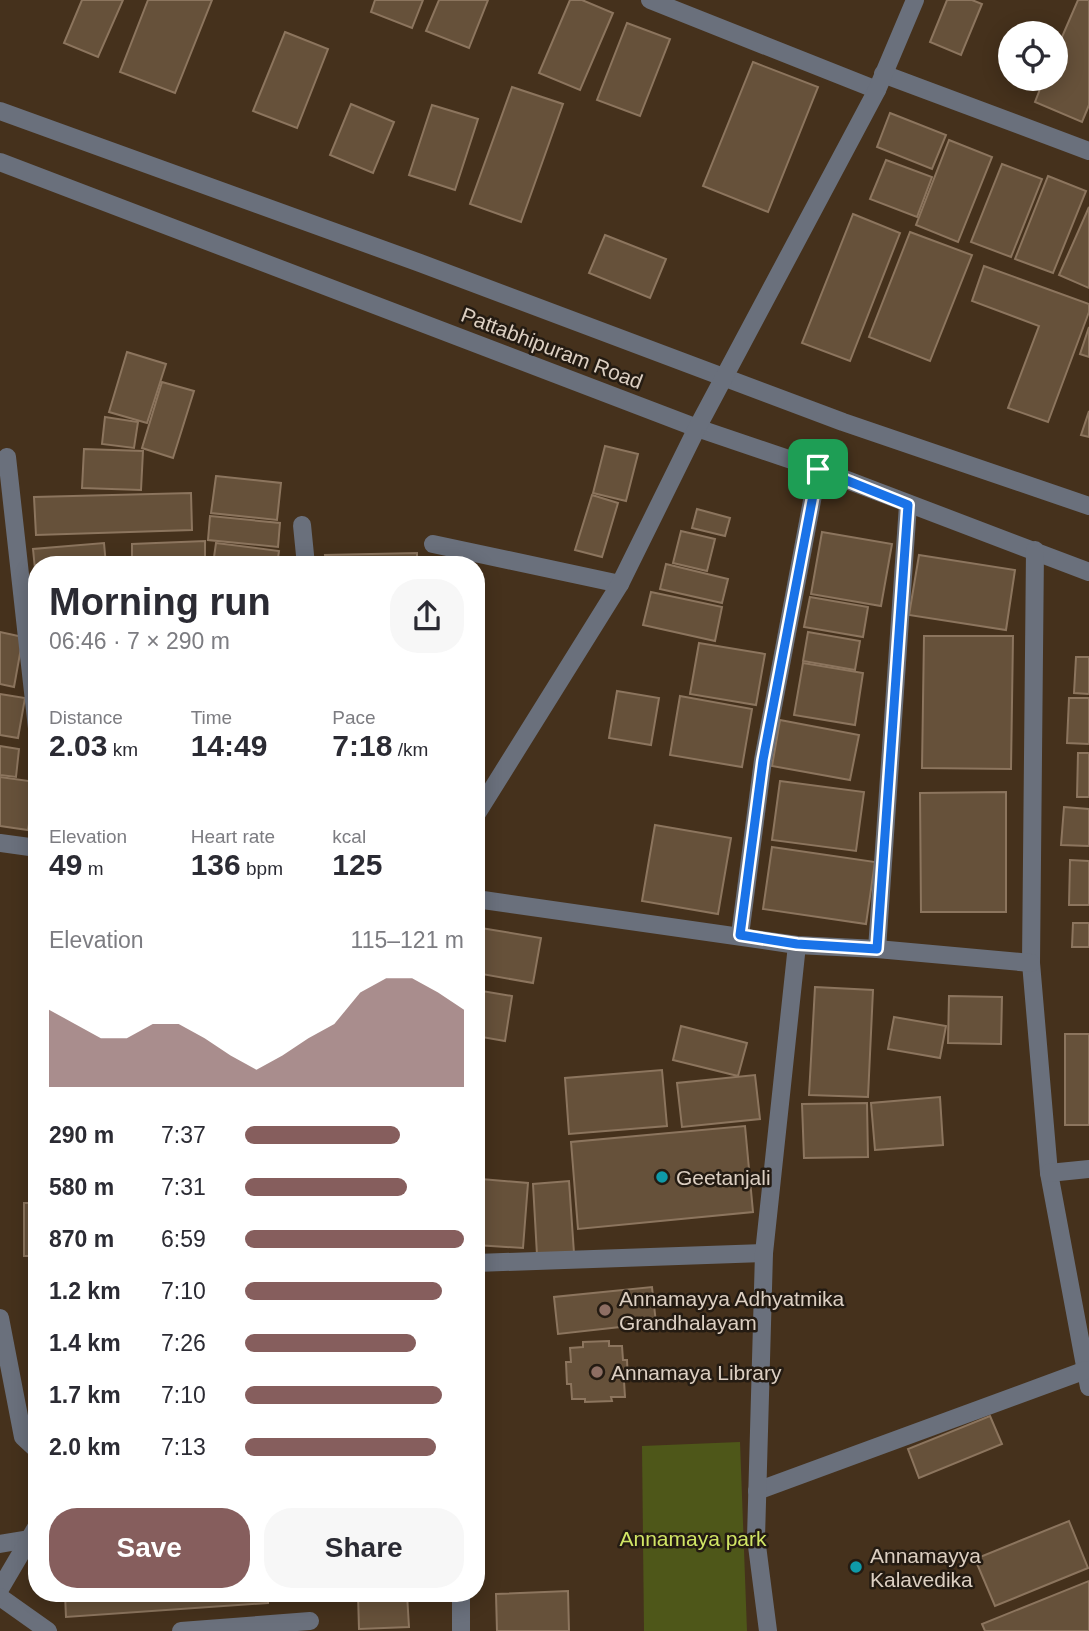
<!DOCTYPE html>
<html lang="en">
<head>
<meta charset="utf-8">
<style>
	:root { --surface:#fff; --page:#f7f7f7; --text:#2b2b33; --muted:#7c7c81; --accent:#865e5d }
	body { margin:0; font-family:Helvetica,sans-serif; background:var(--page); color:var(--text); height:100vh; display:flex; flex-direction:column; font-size:26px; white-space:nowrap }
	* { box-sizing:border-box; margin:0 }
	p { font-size:23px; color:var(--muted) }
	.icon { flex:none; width:38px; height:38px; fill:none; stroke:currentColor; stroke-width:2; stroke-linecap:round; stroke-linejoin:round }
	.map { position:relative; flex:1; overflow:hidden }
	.side { position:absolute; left:28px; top:556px; width:457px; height:1046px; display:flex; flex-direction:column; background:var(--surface); border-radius:28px; box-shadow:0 4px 18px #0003 }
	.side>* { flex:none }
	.controls { position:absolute; left:998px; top:21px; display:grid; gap:14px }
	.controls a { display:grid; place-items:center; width:70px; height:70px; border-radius:50%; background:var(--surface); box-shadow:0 4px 18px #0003; font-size:35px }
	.pin { position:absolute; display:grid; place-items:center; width:60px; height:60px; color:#fff; margin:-30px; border-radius:14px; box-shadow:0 4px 10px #0006 }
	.round { display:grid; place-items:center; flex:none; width:74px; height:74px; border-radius:28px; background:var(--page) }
	.headline { display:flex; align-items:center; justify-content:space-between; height:119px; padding:0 21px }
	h1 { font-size:38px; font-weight:600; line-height:52px }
	.stats { display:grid; grid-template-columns:repeat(3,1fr); gap:10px; height:119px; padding:7px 21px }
	.stats div { display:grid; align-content:center }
	.stats b { font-size:30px; font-weight:600 }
	.stats small { font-size:19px; font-weight:400 }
	.stats p { font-size:19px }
	.chart { height:196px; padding:14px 21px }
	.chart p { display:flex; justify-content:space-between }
	.chart svg { width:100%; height:126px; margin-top:7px; fill:var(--accent); opacity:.7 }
	.primary-button { display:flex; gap:14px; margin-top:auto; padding:14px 21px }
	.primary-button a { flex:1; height:80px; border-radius:28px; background:var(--accent); color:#fff; font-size:28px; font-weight:600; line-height:80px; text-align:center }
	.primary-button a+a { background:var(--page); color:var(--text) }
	ul { padding:0 21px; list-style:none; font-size:23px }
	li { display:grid; grid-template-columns:112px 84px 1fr; align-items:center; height:52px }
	li i { height:18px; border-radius:9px; background:var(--accent) }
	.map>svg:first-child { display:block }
	.green { fill:#4e5719 }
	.building { fill:#66513a; stroke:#8c755e; stroke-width:2 }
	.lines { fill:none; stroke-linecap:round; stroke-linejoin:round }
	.minor { stroke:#6a707c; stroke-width:18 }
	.route-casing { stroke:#fff; stroke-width:14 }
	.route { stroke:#1a73e8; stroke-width:9 }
	.culture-dot { fill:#0f9aa8; stroke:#241b12; stroke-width:2.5 }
	.education-dot { fill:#8d6e63; stroke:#241b12; stroke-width:2.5 }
	.labels { text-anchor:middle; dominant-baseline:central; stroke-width:5; stroke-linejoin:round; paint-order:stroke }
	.street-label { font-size:21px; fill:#dccfc2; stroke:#241b12 }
	.poi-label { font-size:21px; fill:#dccfc2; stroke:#241b12; text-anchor:start }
	.park-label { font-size:21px; fill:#d1e565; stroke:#241b12 }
</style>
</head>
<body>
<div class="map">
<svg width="1089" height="1631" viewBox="0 0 1089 1631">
	<rect width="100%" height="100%" fill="#45311c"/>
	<path class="green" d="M740,1442L747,1631H644L642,1446Z"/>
	<g class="building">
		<path d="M82,0H123L98,57L64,43Z"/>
		<path d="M148,0H212L175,93L120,72Z"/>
		<path d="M375,0H423L412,28L371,12Z"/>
		<path d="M439,0H488L469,48L426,31Z"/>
		<path d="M570,0H582L613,13L580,90L539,73Z"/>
		<path d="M947,0H972L982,4L961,55L930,42Z"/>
		<path d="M1078,0H1089V105L1082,122L1035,102L1044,79H1055V53Z"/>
		<path d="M627,23L670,39L640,116L597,100Z"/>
		<path d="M285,32L328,49L297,128L253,111Z"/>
		<path d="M753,62L818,87L768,212L703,186Z"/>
		<path d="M512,87L563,104L521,222L470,204Z"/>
		<path d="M351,104L394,122L373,173L330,155Z"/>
		<path d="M432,105L478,119L455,190L409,175Z"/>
		<path d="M890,113L946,135L932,169L877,147Z"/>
		<path d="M949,140L992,157L958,242L916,225Z"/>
		<path d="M886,160L932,177L917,217L870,199Z"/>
		<path d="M1002,164L1042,179L1011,257L971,242Z"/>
		<path d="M1048,176L1086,191L1053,273L1015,259Z"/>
		<path d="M1089,207V288L1059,275Z"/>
		<path d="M853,214L900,233L850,361L802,343Z"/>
		<path d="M910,232L972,255L930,361L869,337Z"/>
		<path d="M605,235L666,259L650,298L589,273Z"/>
		<path d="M984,266L1089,304V312L1048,422L1008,408L1039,326L972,301Z"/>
		<path d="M1089,327V357L1080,354Z"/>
		<path d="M127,352L166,364L147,423L109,412Z"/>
		<path d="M162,382L194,391L173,458L142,448Z"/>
		<path d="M1089,411V437L1081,435Z"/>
		<path d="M105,417L138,422L134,448L102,444Z"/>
		<path d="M605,446L638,454L626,501L593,493Z"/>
		<path d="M84,449L143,451L141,490L82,488Z"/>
		<path d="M216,476L281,483L277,520L211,513Z"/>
		<path d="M191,493L192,530L36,535L34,497Z"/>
		<path d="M592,495L618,503L602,557L575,550Z"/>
		<path d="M697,509L730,518L725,536L692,528Z"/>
		<path d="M210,516L280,523L278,547L208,540Z"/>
		<path d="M681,531L715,539L707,571L673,563Z"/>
		<path d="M822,532L892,544L881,606L811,594Z"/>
		<path d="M205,541V565H132V544Z"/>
		<path d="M104,543L106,565H37V589L33,549Z"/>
		<path d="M216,543L279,551L277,565L213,564Z"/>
		<path d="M417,553V565H326L325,555Z"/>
		<path d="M919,555L1015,570L1006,630L909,615Z"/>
		<path d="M666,564L728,579L722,603L660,589Z"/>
		<path d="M651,592L722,607L715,641L643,625Z"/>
		<path d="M810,597L868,607L863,637L804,627Z"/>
		<path d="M37,599V649L31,600Z"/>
		<path d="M0,632L23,637L14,687L0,684Z"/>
		<path d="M808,632L860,641L855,670L803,661Z"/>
		<path d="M924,636H1013L1011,769L922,768Z"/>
		<path d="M699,643L765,654L756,705L690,694Z"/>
		<path d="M1076,657H1089V694L1074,693Z"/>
		<path d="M803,663L863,673L855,725L794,715Z"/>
		<path d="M617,691L659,698L651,745L609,738Z"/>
		<path d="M476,692H481L477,735H476Z"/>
		<path d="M0,694L25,698L18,738L0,735Z"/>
		<path d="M680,696L752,709L742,767L670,755Z"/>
		<path d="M1069,698H1089V744L1067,743Z"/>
		<path d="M780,720L859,735L850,780L772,766Z"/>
		<path d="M0,746L19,749L16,777L0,775Z"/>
		<path d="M1078,753H1089V797H1077Z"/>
		<path d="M0,777L36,782L28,830L0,826Z"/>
		<path d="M780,781L864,792L856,851L772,840Z"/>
		<path d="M1006,792V912H921L920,793Z"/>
		<path d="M1064,807L1089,809V846L1061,845Z"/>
		<path d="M655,825L731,838L718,914L642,901Z"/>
		<path d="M772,847L875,862L866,924L763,909Z"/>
		<path d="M1070,860L1089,861V905H1069Z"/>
		<path d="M1073,923H1089V947H1072Z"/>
		<path d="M481,928L541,938L533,983L476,973V954Z"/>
		<path d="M815,987L873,990L868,1097L809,1095Z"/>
		<path d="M476,990L512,996L505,1041L476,1036Z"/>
		<path d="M949,996L1002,997L1001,1044L948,1043Z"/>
		<path d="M894,1017L946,1026L940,1058L888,1049Z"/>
		<path d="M681,1026L747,1043L738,1076L673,1060Z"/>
		<rect x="1065" y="1034" width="24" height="91"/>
		<path d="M662,1070L667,1126L569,1134L565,1078Z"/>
		<path d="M755,1075L760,1119L682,1127L677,1083Z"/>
		<path d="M940,1097L943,1145L875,1150L871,1103Z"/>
		<path d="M867,1103L868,1157L804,1158L802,1104Z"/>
		<path d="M745,1126L753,1212L578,1229L571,1142Z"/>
		<path d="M481,1179L528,1183L523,1248L476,1245Z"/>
		<path d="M569,1181L574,1253L537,1255L533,1184Z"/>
		<rect x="24" y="1203" width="13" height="53"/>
		<rect x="31" y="1263" width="6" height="40"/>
		<path d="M652,1287L656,1323L558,1334L554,1297Z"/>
		<path d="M609,1341V1346H622L623,1360H627L628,1381H624L625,1397H611L612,1401L585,1402V1399H572L571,1384H567L566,1362H571L570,1348L583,1347V1342Z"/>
		<path d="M32,1352H37V1388H34Z"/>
		<path d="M990,1416L1002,1444L919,1478L908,1449Z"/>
		<path d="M1069,1521L1088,1568L995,1606L975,1559Z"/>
		<path d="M1089,1581V1631H985L982,1624Z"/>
		<path d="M568,1591L569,1631H497L496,1594Z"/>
		<path d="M65,1594H268V1603L66,1617Z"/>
		<path d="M358,1594H407L409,1627L359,1629Z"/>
	</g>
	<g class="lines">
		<g class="minor">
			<path d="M650,0L877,90"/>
			<path d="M883,74L1089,151"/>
			<path d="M0,111L420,263L843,422L1089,506"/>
			<path d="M0,162L697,428L818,469L1089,572"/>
			<path d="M7,457L37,728"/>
			<path d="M302,525L306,565"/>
			<path d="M433,544L620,584"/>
			<path d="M1035,550L1031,963L1049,1173L1089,1387"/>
			<path d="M476,815L620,584L697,428L877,90L915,0"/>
			<path d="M0,843L37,848"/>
			<path d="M476,899L797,945L877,949L1031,963"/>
			<path d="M740,935L763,760L818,469"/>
			<path d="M877,949L908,505"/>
			<path d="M1049,1173L1089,1169"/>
			<path d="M476,1263L764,1253"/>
			<path d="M0,1318L23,1437L37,1450"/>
			<path d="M757,1491L1086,1370"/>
			<path d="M0,1544L29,1539"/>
			<path d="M0,1589L37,1526"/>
			<path d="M0,1597L48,1631"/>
			<path d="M181,1631L310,1621"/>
			<path d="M461,1631V1594"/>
			<path d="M768,1631L756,1538L764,1253L797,945"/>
		</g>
	</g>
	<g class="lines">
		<defs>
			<path id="route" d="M818,469L908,505L877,949L797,944L740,935L763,760Z"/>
		</defs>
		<use href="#route" class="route-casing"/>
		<use href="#route" class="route"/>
	</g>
	<g class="culture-dot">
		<circle cx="662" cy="1177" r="7"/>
		<circle cx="856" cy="1567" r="7"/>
	</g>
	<g class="education-dot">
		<circle cx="605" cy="1310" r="7"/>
		<circle cx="597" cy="1372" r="7"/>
	</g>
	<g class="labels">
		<g class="street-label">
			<text transform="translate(552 348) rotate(21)">Pattabhipuram Road</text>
		</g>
		<g class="poi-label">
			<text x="676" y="1177">Geetanjali</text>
			<text x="619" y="1298">Annamayya Adhyatmika<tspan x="619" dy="24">Grandhalayam</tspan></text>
			<text x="611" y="1372">Annamaya Library</text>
			<text x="870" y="1555">Annamayya<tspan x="870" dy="24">Kalavedika</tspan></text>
		</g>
		<g class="park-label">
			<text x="693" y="1538">Annamaya park</text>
		</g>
	</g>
</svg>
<div class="controls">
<a><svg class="icon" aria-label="locate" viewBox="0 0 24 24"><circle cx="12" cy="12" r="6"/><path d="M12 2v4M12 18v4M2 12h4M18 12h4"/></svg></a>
</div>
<div class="pin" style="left:818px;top:469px;background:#1e9e55"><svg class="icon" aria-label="arrive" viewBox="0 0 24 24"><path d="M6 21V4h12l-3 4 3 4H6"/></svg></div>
<section class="side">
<div class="headline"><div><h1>Morning run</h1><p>06:46 · 7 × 290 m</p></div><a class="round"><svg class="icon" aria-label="share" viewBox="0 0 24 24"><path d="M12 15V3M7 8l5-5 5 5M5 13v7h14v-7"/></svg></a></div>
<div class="stats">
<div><p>Distance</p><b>2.03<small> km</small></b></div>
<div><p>Time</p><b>14:49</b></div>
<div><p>Pace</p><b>7:18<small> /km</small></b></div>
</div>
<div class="stats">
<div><p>Elevation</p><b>49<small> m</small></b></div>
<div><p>Heart rate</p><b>136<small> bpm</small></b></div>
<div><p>kcal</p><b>125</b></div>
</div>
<div class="chart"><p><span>Elevation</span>115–121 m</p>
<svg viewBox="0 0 160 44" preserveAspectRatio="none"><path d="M0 44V17L10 22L20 27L30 27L40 22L50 22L60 27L70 33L80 38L90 33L100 27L110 22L120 11L130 6L140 6L150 11L160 17V44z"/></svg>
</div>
<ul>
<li><b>290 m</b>7:37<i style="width:71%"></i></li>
<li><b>580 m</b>7:31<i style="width:74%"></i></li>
<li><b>870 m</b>6:59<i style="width:100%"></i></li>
<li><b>1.2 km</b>7:10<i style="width:90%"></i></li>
<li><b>1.4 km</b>7:26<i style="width:78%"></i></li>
<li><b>1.7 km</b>7:10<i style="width:90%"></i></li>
<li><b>2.0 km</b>7:13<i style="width:87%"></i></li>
</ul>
<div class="primary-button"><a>Save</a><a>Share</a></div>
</section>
</div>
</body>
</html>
